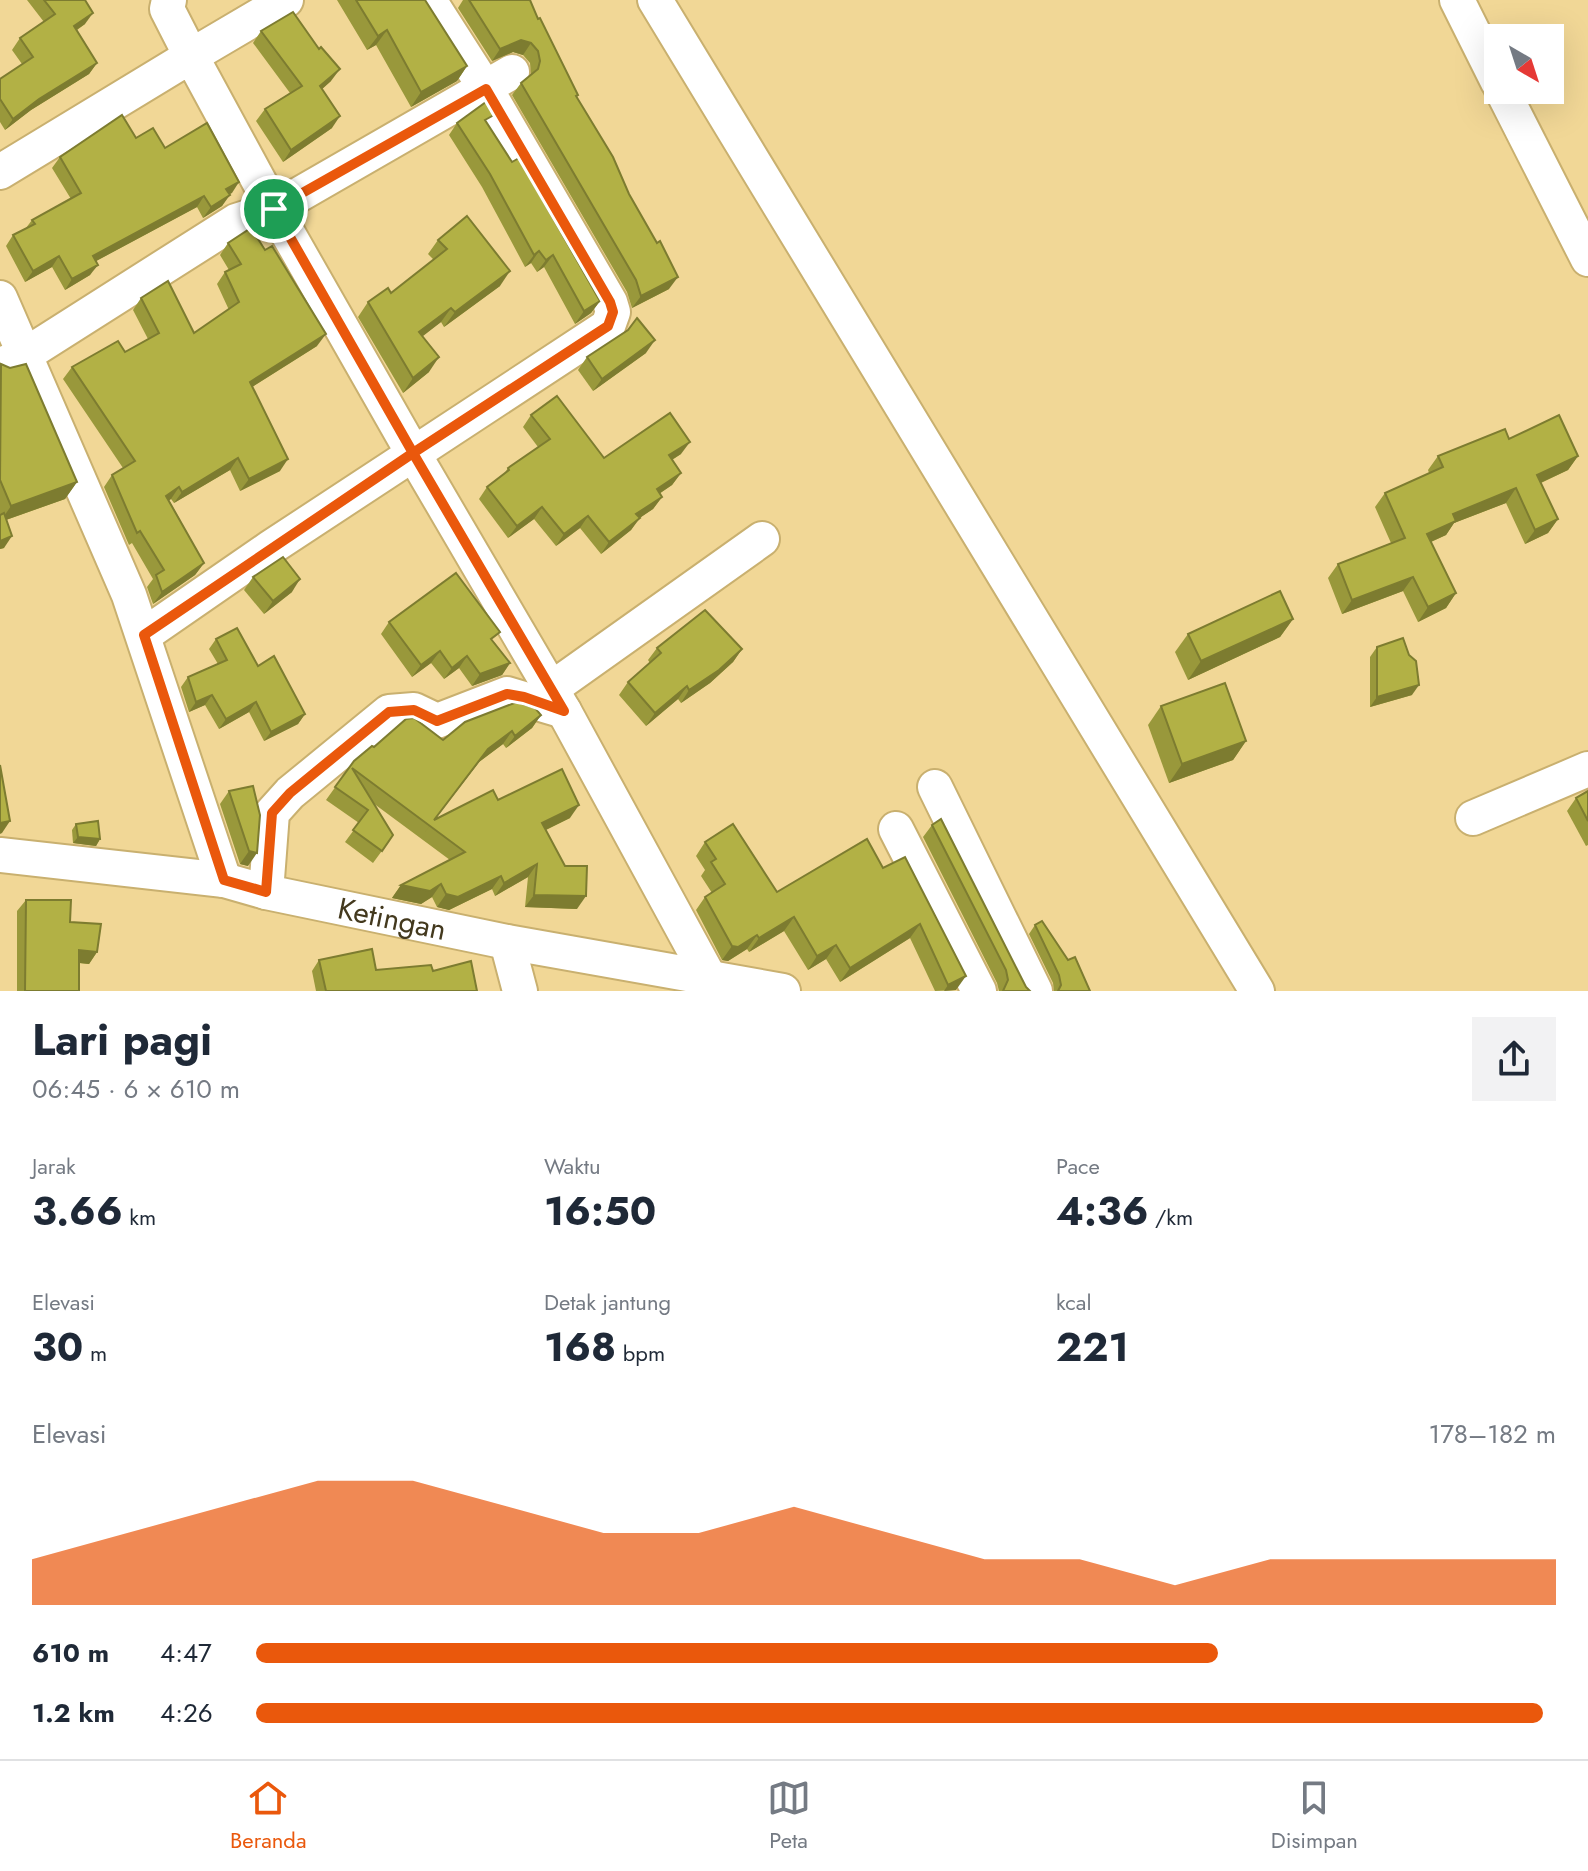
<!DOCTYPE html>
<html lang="id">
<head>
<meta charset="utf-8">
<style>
	:root { --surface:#fff; --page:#f2f2f3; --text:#1f2937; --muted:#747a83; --line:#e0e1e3; --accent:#ea580c }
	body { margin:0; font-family:Jost,sans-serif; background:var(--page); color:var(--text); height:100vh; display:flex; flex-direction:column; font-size:30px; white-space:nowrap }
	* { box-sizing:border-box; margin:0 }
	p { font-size:26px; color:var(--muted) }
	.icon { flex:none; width:44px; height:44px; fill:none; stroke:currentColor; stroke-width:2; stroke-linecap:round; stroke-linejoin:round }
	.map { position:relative; height:991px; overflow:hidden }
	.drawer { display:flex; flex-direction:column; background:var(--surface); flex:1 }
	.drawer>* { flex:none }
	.needle { width:52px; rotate:141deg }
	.fabs { position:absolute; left:1484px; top:24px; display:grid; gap:16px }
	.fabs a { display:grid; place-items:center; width:80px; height:80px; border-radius:0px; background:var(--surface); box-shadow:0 8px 32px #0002; font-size:40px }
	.pin { position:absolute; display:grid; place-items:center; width:68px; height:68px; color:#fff; margin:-34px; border:4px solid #fff; border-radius:50%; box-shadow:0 2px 8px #0007 }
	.round { display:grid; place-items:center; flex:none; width:84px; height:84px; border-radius:0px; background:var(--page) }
	.overview { display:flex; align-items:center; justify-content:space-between; height:136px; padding:0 32px }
	h1 { font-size:44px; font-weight:700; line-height:60px }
	.metrics { display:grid; grid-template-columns:repeat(3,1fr); gap:12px; height:136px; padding:8px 32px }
	.metrics div { display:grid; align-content:center }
	.metrics b { font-size:40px; font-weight:700 }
	.metrics small { font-size:22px; font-weight:400 }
	.metrics p { font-size:22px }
	.chart { height:224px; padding:16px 32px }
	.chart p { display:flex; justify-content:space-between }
	.chart svg { width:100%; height:144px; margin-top:8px; fill:var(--accent); opacity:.7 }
	ul { padding:0 32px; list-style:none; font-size:26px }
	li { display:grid; grid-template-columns:128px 96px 1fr; align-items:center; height:60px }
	li i { height:20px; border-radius:10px; background:var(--accent) }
	.tabs { display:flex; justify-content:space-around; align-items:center; height:112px; border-top:2px solid var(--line); background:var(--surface); font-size:22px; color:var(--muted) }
	.tabs a { display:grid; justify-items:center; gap:4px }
	.tabs .on { color:var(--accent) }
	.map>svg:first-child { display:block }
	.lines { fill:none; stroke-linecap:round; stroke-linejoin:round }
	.minor-casing { stroke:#c9b06f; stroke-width:38 }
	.minor { stroke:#fff; stroke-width:34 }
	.wall { fill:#99983b }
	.shaded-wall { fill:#7d7c30 }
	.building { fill:#b2b145; stroke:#7d7c30; stroke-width:2 }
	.route-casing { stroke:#fff; stroke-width:16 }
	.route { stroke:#ea580c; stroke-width:10 }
	.labels { text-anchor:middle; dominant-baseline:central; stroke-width:7; stroke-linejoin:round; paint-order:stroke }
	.street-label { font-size:30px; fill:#43391e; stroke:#ffe5a2 }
</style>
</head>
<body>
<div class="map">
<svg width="1588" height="991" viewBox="0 0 1588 991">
	<rect width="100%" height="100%" fill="#f1d796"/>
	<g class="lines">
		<defs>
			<g id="minor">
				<path d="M169,0L167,9L191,56L286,0"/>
				<path d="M655,0L1257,991"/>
				<path d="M1457,0L1498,82"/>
				<path d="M1502,90L1588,259"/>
				<path d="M0,172L191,56L274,209L512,72"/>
				<path d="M0,298L129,595L224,880"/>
				<path d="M0,365L25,355L236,221L274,209L413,453L564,711L709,977L712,991"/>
				<path d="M144,635L270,548L608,326L613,312L610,302L486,89L429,0"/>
				<path d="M551,689L762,539"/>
				<path d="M935,787L1035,991"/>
				<path d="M1473,818L1588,769"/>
				<path d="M896,829L979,991"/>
				<path id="s1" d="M0,855L224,880L266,892L507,942L783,991"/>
				<path d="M266,892L272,813L290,793L389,712L414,710L437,721L507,694L564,711"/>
				<path d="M507,942L520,991"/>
			</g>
		</defs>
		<use href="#minor" class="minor-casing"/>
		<use href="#minor" class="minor"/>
	</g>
	<g class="wall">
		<path d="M27,0H85V24L77,30L97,63L89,74L31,110L5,130L0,122V79L22,64L12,50L20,38L44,22Z"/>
		<path d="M337,0H425L467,66L457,81L411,107L376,45L367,50Z"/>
		<path d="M463,0H530L538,19L578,95L576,97L669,289L632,308L627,292L512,95L521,83L531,74L530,63L523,55L513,52L492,61L458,8Z"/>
		<path d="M261,31L331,81L322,89L332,128L283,162L256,121L265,109L290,93L253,43Z"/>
		<path d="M457,123L487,124L600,301L591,313L575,324L544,267L537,272L531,263L525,267L482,187L449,135Z"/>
		<path d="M136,138L165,148L239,182L229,194L222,206L203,218L197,207L96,261L90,275L65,290L52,267L25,282L6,246L13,235L26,228L32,220L71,199L52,168L60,157Z"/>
		<path d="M438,240L500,286L444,327L441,322L422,336L429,372L403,393L358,317L368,302L391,293L434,260L428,254Z"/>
		<path d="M228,243L317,346L252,387L280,471L240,491L230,470L174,503L171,499L169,500L204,563L195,575L153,604L147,587L153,579L132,543L129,545L104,487L112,475L123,468L63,379L72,367L125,352L148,339L133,310L141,298L194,333L229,310L217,284L225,272L229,270L220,255Z"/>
		<path d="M646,353L593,391L578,370L587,357Z"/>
		<path d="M0,365L77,482L65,499L6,520L4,548L0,549Z"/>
		<path d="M531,415L604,458L681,454L672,460L681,473L672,485L659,494L662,497L653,509L639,518L631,530L601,554L580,528L556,546L534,519L508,538L479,499L487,487L504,474L508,468L538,447L523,427Z"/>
		<path d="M1509,439L1578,456L1568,470L1541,483L1558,519L1548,533L1525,544L1506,503L1454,523L1446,535L1431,542L1456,593L1446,608L1418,622L1403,591L1342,614L1328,578L1338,564L1391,543L1375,507L1385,493L1429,473L1428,470L1438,456Z"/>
		<path d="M253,577L292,592L264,614L244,590Z"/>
		<path d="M1293,619L1280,637L1188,680L1175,652L1188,634Z"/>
		<path d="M389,622L494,642L510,663L502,675L472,686L459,668L444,679L431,663L412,677L381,634Z"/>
		<path d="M216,639L258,666L305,714L298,724L264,741L249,712L219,729L205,705L189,712L181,687L188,677L218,664L209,649Z"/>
		<path d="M1377,647L1412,695L1370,707V657Z"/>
		<path d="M657,648L742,649L733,662L710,683L681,703L678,699L646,726L619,695L628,682L650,663L648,660Z"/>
		<path d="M1161,706L1246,741L1233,760L1169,783L1148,725Z"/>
		<path d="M541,715L532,728L506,748L503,744L479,762L435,819L498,800L570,818L546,830L577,909L525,907L528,877L495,896L492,889L449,910L437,907L432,897L421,904L392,898L401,885L450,860L373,803L384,848L373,863L345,842L359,823L326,800L354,761L374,747L443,740Z"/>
		<path d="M253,786L248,866L240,864L220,804L229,791Z"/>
		<path d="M1588,791V845L1586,846L1567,811L1576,798Z"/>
		<path d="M76,824L100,839L96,846L73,843L72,830Z"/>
		<path d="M932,825L1026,987L1030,991H999L997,983L923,837Z"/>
		<path d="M705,842L777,892L883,868L905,857L956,990L935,991L910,938L840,982L826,959L808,970L784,931L749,952L747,949L728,961L722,960L696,910L705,897L712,893L701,876L705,870L696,856Z"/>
		<path d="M26,900L70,922L97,952L89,964L79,963V991H17V911Z"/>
		<path d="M1035,925L1068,960L1090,991H1054L1053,983L1029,934Z"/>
		<path d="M319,960L376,970L433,971L477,991H316L312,971Z"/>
	</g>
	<g class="shaded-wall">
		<path d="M93,13L85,24L66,37L74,26Z"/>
		<path d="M387,30L376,45L367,50L378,36Z"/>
		<path d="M521,40L531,43L523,55L513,52L492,61L500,49Z"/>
		<path d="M97,63L89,74L31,110L5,130L13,119L39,99Z"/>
		<path d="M467,66L457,81L411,107L421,92Z"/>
		<path d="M340,69L331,81L312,98L320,86Z"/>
		<path d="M340,116L332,128L283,162L291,150Z"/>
		<path d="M239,182L232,193L219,200L226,189Z"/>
		<path d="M230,195L222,206L203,218L211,207Z"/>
		<path d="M204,196L197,207L85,267L93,256Z"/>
		<path d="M539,251L531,263L525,267L534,255Z"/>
		<path d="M553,255L544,267L537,272L546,260Z"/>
		<path d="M59,256L52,267L25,282L33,271Z"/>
		<path d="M98,265L90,275L65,290L72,279Z"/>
		<path d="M510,271L500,286L444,327L455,312Z"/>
		<path d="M678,277L669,289L632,308L641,296Z"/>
		<path d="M600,301L591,313L575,324L584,311Z"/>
		<path d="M451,308L441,322L409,347L419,332Z"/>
		<path d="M326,334L317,346L241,394L250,382Z"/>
		<path d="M655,340L646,353L593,391L602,379Z"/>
		<path d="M439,357L429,372L403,393L413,378Z"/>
		<path d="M690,442L681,454L660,467L669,455Z"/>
		<path d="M1578,456L1568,470L1527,489L1537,475Z"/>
		<path d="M238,458L230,470L174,503L182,492Z"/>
		<path d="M288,459L280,471L240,491L249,479Z"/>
		<path d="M681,473L672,485L648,501L657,489Z"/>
		<path d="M77,482L65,499L0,522L11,506Z"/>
		<path d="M179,487L171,499L158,508L166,496Z"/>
		<path d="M1516,488L1506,503L1454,523L1446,535L1417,548L1427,534L1453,514Z"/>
		<path d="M662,497L653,509L628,526L636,514Z"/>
		<path d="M542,507L534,519L508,538L517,526Z"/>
		<path d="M588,516L580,528L556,546L564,534Z"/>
		<path d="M640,518L631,530L601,554L609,542Z"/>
		<path d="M1558,519L1548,533L1525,544L1535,530Z"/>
		<path d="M12,536L4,548L0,549V541Z"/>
		<path d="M204,563L195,575L153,604L162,592Z"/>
		<path d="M1413,577L1403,591L1342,614L1352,600Z"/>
		<path d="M300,579L292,592L264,614L273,601Z"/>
		<path d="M1456,593L1446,608L1418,622L1428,607Z"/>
		<path d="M1293,619L1280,637L1188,680L1201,661Z"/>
		<path d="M742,649L733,662L710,683L681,703L689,690Z"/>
		<path d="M440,651L431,663L412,677L421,665Z"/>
		<path d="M467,656L459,668L444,679L452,668Z"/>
		<path d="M510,663L502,675L472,686L480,674Z"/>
		<path d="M1419,685L1412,695L1370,707L1377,697Z"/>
		<path d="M687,686L678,699L646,726L655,713Z"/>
		<path d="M212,695L205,705L189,712L196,702Z"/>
		<path d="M256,702L249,712L219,729L226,719Z"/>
		<path d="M305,714L298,724L264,741L271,732Z"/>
		<path d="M541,715L532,728L506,748L515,736Z"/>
		<path d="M512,731L503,744L479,762L425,832L488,749Z"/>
		<path d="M1246,741L1233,760L1169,783L1182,764Z"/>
		<path d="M579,805L570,818L533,836L542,823Z"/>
		<path d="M10,821L2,833L0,834V823Z"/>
		<path d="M78,837L100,839L96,846L73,843Z"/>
		<path d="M249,851L257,853L248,866L240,864Z"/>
		<path d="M537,864L528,877L495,896L504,883Z"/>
		<path d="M501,876L492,889L449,910L437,907L446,894Z"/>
		<path d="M441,884L432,897L421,904L392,898L401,885Z"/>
		<path d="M534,895L586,896L577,909L525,907Z"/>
		<path d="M794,917L784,931L749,952L759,938Z"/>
		<path d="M920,924L910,938L840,982L850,968Z"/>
		<path d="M757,935L747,949L728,961L722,960L732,946Z"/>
		<path d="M836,945L826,959L808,970L817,956Z"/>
		<path d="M79,950L97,952L89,964L71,962Z"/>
		<path d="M966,976L956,990L944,991L948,985Z"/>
	</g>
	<g class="building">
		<path d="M44,0H85L93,13L74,26L97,63L39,99L13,119L0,99V79L33,57L20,38L55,14Z"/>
		<path d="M356,0H425L467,66L421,92L387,30L378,36Z"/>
		<path d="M469,0H530L538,19L540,18L578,95L576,96L613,157L629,194L657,243L660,241L678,277L641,296L636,280L521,83L538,69L540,61L538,51L531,43L521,40L500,49Z"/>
		<path d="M293,12L319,49L321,47L340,69L320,86L340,116L291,150L265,109L302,86L261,31Z"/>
		<path d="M486,102L494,115L485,120L512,162L519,158L600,301L584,311L553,255L546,260L539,251L534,255L490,174L457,123Z"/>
		<path d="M122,115L136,138L153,128L165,148L207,123L239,182L226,189L230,195L211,207L204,196L93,256L98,265L72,279L59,256L33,271L13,235L35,224L32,220L81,193L60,157Z"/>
		<path d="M467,216L510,271L455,312L451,308L419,332L439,357L413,378L368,302L388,288L391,293L447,249L438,240Z"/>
		<path d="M251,228L265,250L272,246L326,334L250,382L288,459L249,479L238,458L182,492L179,487L166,496L204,563L162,592L156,575L164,570L140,531L137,533L112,475L135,461L72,367L118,341L125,352L159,333L141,298L168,281L194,333L239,302L225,272L241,264L228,243Z"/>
		<path d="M637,318L655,340L602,379L587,357L628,330Z"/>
		<path d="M1,364L10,368L26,364L77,482L11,506L0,480Z"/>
		<path d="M557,396L604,458L670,413L690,442L669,455L681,473L657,489L662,497L636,514L640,518L609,542L588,516L564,534L542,507L517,526L487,487L509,470L508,468L550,439L531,415Z"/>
		<path d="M1559,415L1578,456L1537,475L1558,519L1535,530L1516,488L1453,514L1456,521L1427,534L1456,593L1428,607L1413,577L1352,600L1338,564L1405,538L1385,493L1443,467L1438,456L1505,429L1509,439Z"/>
		<path d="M4,513L12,536L0,541V515Z"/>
		<path d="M283,557L300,579L273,601L253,577Z"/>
		<path d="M456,573L500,632L491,639L510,663L480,674L467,656L452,668L440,651L421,665L389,622Z"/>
		<path d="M1280,591L1293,619L1201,661L1188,634Z"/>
		<path d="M705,610L742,649L719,670L689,690L687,686L655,713L628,682L661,653L657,648Z"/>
		<path d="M237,628L258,666L274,656L305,714L271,732L256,702L226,719L212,695L196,702L188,677L227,660L216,639Z"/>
		<path d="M1403,638L1409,655L1416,661L1419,685L1377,697V647Z"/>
		<path d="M1225,683L1246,741L1182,764L1161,706Z"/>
		<path d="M517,702L535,708L541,715L515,736L512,731L488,749L434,820L493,790L498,800L562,769L579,805L542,823L565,866H587L586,896L534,895L537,864L504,883L501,876L458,897L446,894L441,884L430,891L401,885L465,852L352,768L393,835L382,851L353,830L368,810L335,787L354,761L372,746L374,747L406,719L414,718L443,740L465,722Z"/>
		<path d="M0,765L10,821L0,823Z"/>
		<path d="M253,786L260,815L257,853L249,851L229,791Z"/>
		<path d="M1588,791V821L1576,798Z"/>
		<path d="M941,819L1026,987L1030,991H1003L1008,980L1006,970L932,825Z"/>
		<path d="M98,821L100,839L78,837L76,824Z"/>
		<path d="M733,824L777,892L867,839L883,868L905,857L966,976L948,985L920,924L850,968L836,945L817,956L794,917L759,938L757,935L738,947L732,946L705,897L725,884L711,862L716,859L705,842Z"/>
		<path d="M26,900H71L70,922L101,924L97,952L79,950V991H25Z"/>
		<path d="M1042,921L1068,960L1075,957L1090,991H1058L1061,985L1059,975L1035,925Z"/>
		<path d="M372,949L376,970L431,965L433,971L471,961L477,991H326L319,960Z"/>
	</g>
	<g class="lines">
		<defs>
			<path id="route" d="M274,209L413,453L144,635L224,880L266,892L272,813L290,793L389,712L414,710L437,721L507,694L524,697L564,711L413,453L608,326L613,312L610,302L486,89L274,209"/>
		</defs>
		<use href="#route" class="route-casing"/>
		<use href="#route" class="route"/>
	</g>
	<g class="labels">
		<g class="street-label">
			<text stroke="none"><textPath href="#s1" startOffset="398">Ketingan</textPath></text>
		</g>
	</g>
</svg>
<div class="fabs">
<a><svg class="needle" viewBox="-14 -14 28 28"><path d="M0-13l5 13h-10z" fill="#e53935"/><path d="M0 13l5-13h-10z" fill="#747a83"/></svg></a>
</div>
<div class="pin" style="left:274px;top:209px;background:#1e9e55"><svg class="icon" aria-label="arrive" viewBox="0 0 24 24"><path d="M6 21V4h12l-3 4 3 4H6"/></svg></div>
</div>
<section class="drawer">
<div class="overview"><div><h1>Lari pagi</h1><p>06:45 · 6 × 610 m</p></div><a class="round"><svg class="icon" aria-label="share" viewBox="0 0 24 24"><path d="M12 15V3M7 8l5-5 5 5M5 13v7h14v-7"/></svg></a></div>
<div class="metrics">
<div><p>Jarak</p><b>3.66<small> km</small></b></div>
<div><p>Waktu</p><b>16:50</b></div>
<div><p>Pace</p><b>4:36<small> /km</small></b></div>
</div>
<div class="metrics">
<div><p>Elevasi</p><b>30<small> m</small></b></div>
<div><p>Detak jantung</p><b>168<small> bpm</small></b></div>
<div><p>kcal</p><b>221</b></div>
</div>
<div class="chart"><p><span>Elevasi</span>178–182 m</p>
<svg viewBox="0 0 160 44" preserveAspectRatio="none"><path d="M0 44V30L10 22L20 14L30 6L40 6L50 14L60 22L70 22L80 14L90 22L100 30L110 30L120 38L130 30L140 30L150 30L160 30V44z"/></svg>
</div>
<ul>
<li><b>610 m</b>4:47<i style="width:74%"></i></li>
<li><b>1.2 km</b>4:26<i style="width:99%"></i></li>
</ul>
</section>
<nav class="tabs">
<a class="on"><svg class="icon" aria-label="home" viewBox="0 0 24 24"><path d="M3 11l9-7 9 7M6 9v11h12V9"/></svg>Beranda</a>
<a><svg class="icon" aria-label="map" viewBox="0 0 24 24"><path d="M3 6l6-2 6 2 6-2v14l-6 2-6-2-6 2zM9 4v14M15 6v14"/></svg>Peta</a>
<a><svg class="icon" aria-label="saved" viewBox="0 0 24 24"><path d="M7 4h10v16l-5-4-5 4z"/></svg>Disimpan</a>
</nav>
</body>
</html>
